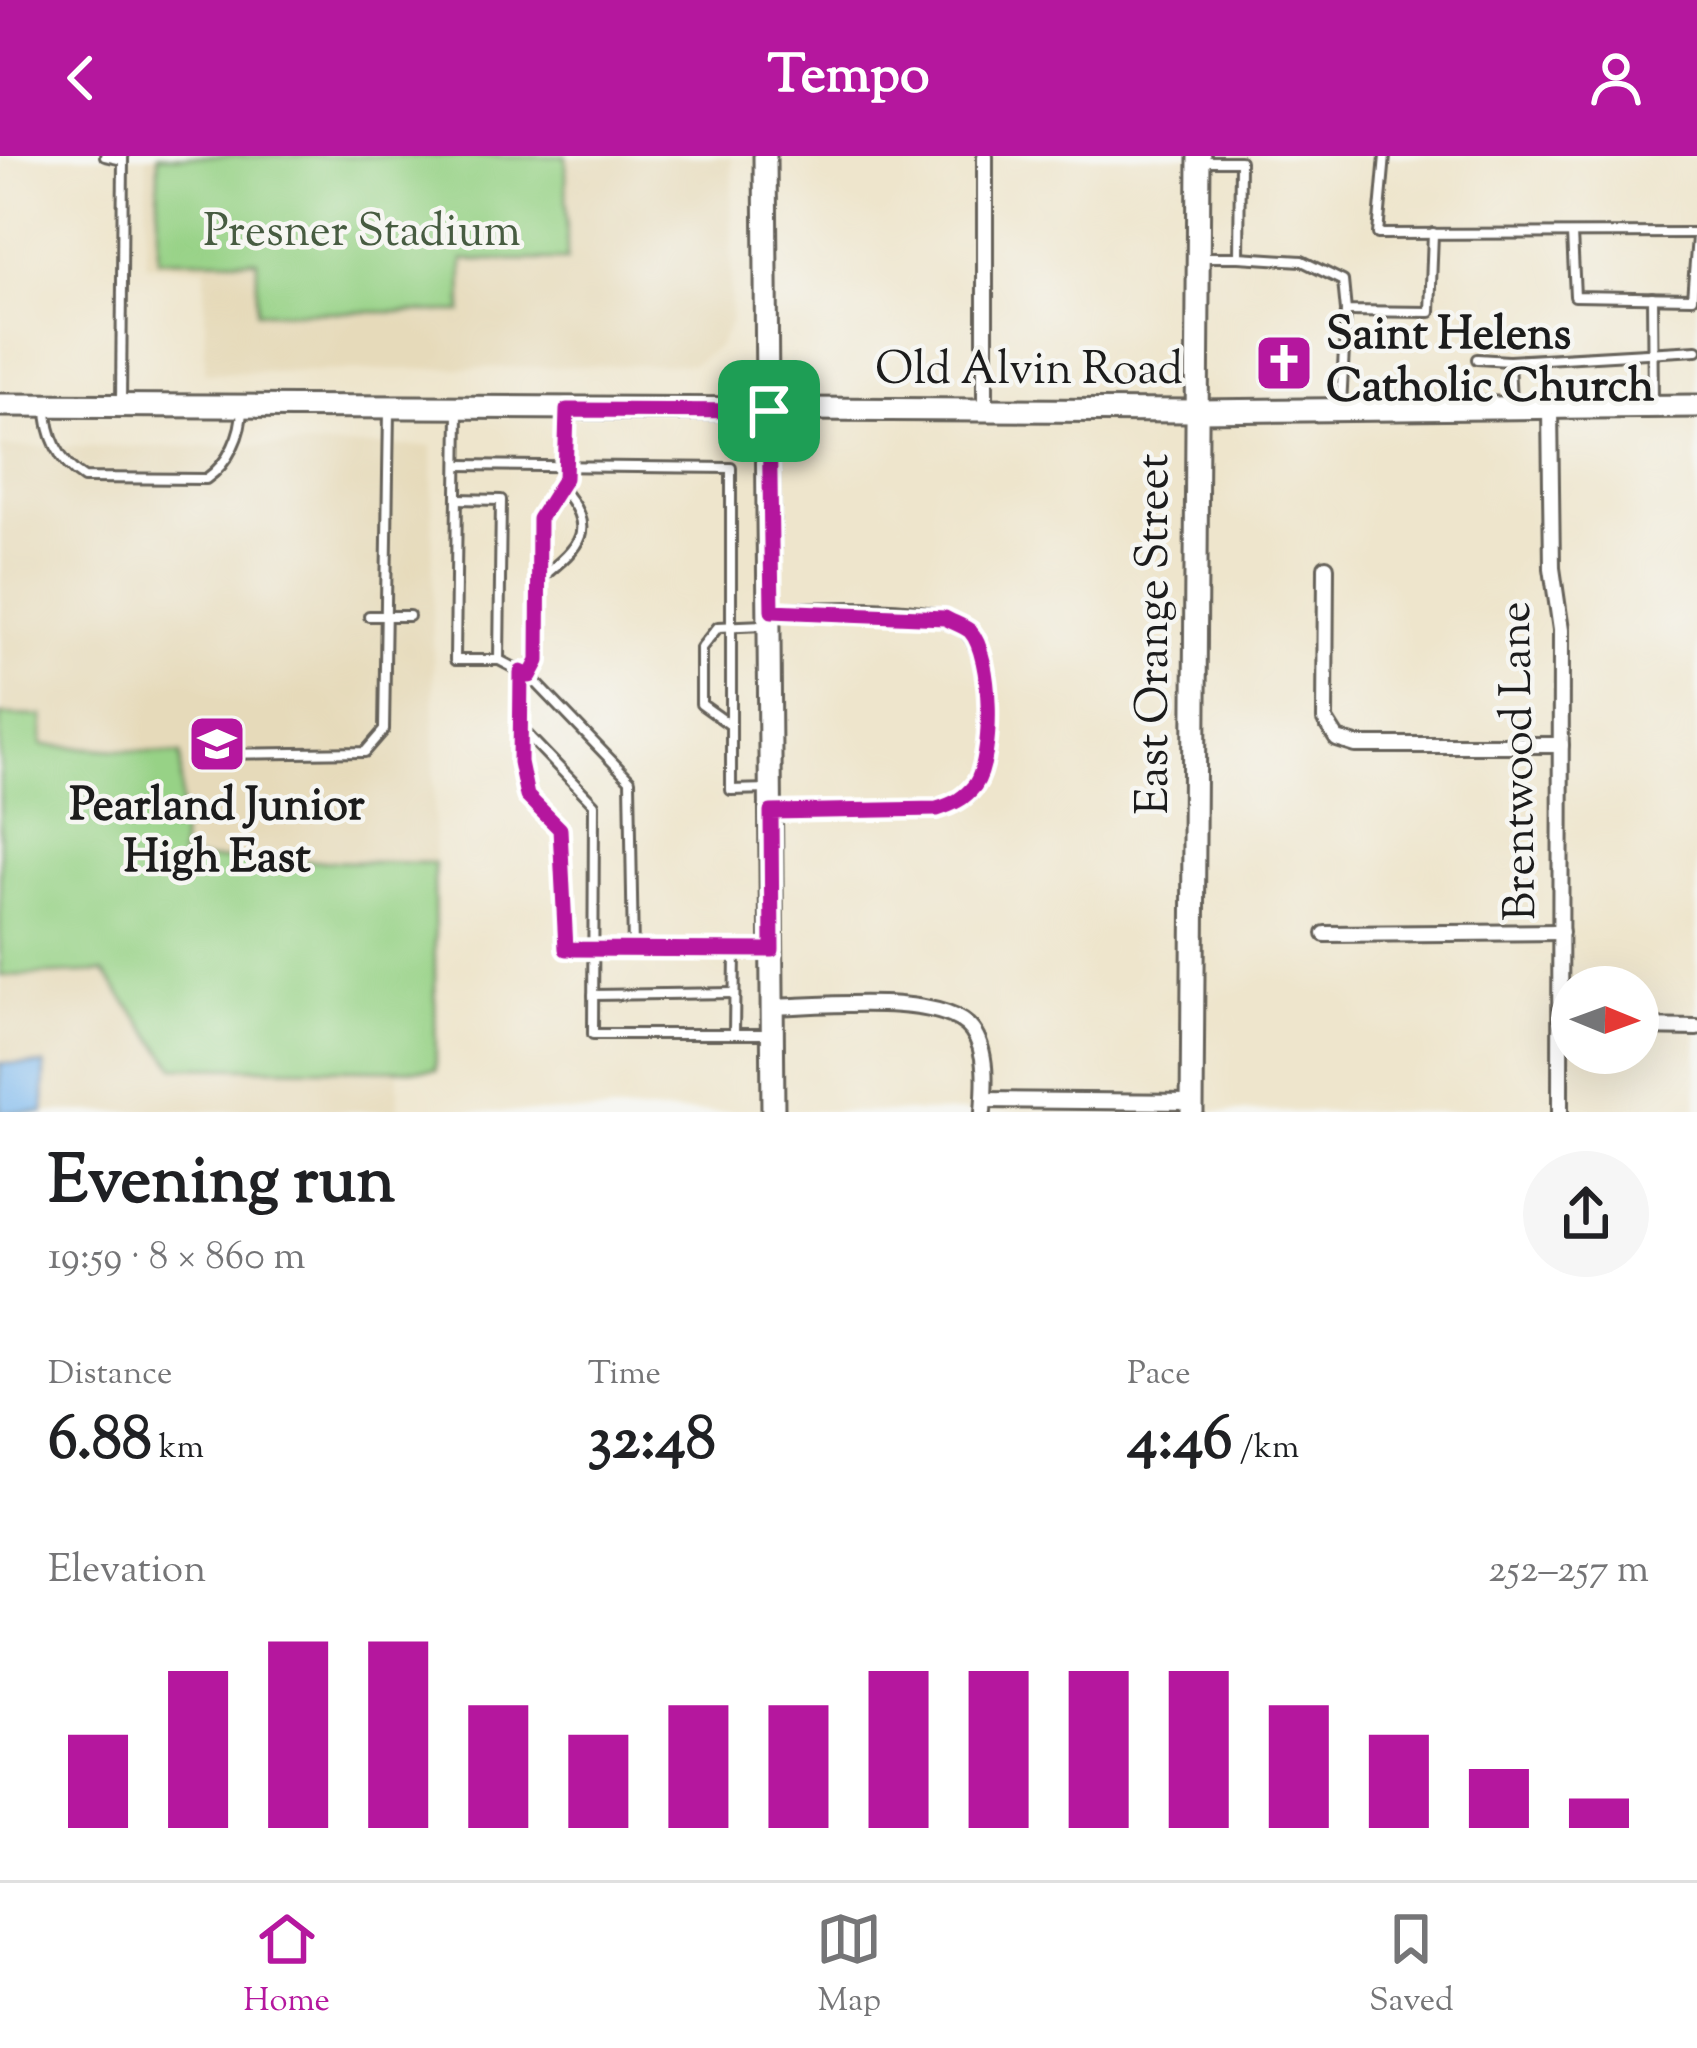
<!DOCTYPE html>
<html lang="en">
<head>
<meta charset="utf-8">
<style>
	:root { --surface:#fff; --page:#f6f6f6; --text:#202124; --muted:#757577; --line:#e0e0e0; --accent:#b5179e }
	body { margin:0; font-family:"Sorts Mill Goudy",serif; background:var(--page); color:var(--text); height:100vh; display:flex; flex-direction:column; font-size:45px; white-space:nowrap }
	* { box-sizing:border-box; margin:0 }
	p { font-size:39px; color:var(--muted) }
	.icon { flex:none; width:66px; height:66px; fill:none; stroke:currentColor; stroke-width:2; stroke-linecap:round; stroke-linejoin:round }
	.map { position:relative; height:956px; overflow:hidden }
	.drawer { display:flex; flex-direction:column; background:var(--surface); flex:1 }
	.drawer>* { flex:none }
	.needle { width:78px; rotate:91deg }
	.tools { position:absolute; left:1551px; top:810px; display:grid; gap:24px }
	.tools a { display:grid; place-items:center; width:108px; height:108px; border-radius:50%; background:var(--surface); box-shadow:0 12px 48px #0002; font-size:60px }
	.pin { position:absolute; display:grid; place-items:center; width:102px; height:102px; color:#fff; margin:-51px; border-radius:24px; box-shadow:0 6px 18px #0006 }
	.round { display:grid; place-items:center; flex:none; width:126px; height:126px; border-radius:63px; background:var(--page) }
	.headline { display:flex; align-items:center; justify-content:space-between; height:204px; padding:0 48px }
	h1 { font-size:66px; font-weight:800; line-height:90px }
	.metrics { display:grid; grid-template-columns:repeat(3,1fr); gap:18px; height:204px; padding:12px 48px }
	.metrics div { display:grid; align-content:center }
	.metrics b { font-size:60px; font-weight:800 }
	.metrics small { font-size:33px; font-weight:400 }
	.metrics p { font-size:33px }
	.chart { height:336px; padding:24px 48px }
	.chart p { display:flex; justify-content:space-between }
	.chart svg { width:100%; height:216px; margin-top:12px; stroke:var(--accent); stroke-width:6 }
	header { display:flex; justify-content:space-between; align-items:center; height:156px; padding:0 48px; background:var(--accent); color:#fff; font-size:54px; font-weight:800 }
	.tab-bar { display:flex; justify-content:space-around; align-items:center; height:168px; border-top:3px solid var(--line); background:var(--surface); font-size:33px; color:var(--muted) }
	.tab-bar a { display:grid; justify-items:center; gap:6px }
	.tab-bar .on { color:var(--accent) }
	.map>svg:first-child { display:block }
	.built { fill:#e6daba }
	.green { fill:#97d286; stroke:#5a7751; stroke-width:3 }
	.water { fill:#7bb8ee; stroke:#4c6a85; stroke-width:3 }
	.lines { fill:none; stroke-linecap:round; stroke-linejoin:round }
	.lane-casing { stroke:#66625a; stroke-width:14 }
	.street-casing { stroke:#66625a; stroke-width:20 }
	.secondary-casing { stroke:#66625a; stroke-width:27 }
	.lane { stroke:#fff; stroke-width:8 }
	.street { stroke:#fff; stroke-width:14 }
	.secondary { stroke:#fff; stroke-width:21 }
	.route-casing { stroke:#fff; stroke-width:24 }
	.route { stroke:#b5179e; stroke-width:15 }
	.labels { text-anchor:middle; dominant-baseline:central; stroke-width:9; stroke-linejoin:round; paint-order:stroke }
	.park-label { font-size:45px; fill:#475c41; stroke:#f6f6f2 }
	.poi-label { font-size:45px; font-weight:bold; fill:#1c1c1c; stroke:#f6f6f2; text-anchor:start }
	.street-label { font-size:45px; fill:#1c1c1c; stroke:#f6f6f2 }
</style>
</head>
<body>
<header><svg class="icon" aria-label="back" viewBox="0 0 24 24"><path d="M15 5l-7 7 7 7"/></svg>Tempo<svg class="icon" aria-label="person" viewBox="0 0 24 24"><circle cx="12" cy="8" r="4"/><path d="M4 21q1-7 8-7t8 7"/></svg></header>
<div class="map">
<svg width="1697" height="956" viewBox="0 0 1697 956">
	<rect width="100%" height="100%" fill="#f6f6f2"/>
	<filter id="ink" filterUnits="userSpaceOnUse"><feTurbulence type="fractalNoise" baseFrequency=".00833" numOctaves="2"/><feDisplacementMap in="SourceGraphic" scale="24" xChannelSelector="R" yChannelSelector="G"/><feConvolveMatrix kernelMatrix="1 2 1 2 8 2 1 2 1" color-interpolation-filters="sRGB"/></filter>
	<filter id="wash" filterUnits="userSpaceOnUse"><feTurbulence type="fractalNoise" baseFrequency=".004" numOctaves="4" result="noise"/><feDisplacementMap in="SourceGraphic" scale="48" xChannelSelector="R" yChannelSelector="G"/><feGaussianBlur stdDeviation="2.7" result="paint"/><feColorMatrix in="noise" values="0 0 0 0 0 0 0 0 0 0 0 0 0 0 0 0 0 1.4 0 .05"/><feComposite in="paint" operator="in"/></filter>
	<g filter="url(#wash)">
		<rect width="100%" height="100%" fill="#eee5cc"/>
		<g class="built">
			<path d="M147,0H732L731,164L720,189L694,208L205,217V111L146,109Z"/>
			<path d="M432,290L436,914H398V956H44L45,909L0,907V291Z"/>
		</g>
		<g class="green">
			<path d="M158,0H566L567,104H463L462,156H257V104L158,103Z"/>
			<path d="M0,559L43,560L42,589L181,598V703L434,707L436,914L175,911L104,816L0,820Z"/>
		</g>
		<path class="water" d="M0,907L45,909L44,956H0Z"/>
	</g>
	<g filter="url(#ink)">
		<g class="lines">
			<defs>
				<g id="lane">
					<path d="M105,0L123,4"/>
					<path d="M1385,0L1378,78L1697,77"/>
					<path d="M1201,5H1240L1239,101H1204"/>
					<path d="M1572,78L1575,140L1692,142L1697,81"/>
					<path d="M1239,101L1302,105L1343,125L1346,155L1430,156L1433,77"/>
					<path d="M1652,141L1653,248"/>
					<path d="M1477,203L1509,205"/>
					<path d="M121,249L123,0"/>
					<path d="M1511,249L1509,205L1697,194"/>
					<path d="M1341,250L1346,155"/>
					<path d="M47,251C47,278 59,307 84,322L206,323C229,307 242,278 242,251"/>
					<path d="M458,255L455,504H499L530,520L630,624L633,796"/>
					<path d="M458,309L731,312V634L769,633"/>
					<path d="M457,343L501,344L499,504"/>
					<path d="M540,423C581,389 599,375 559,329"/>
					<path d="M369,460H409"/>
					<path d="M521,516L520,606L527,640L560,673L566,793L771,794"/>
					<path d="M530,520L539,488V363L565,322L567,256"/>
					<path d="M729,568L701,548V492L718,471L764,469"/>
					<path d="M521,572L594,648L593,878H767"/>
					<path d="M214,598L365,596L384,574L389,255"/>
					<path d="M593,839L734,837"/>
					<path d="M734,878L735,795"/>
				</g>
				<g id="street">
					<path d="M985,0V254"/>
					<path d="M1550,253L1552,412L1561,474L1560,956"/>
					<path d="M1326,411L1325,564L1337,583L1356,589H1561"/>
					<path d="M771,656L937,653C955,648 971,640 979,621C992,591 994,491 964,472C924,446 821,456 772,455"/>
					<path d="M1325,778L1561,776"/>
					<path d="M772,851C818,850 943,836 972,874C988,895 985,931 983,956"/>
					<path d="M1638,871L1697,872"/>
					<path d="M984,944L1192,946"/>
				</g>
				<g id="secondary">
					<path d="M765,0L773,956"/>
					<path d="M0,249L1197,255L1697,250"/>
					<path d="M1192,956L1199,0"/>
				</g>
			</defs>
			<use href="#lane" class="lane-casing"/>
			<use href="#street" class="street-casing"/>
			<use href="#secondary" class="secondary-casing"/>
			<use href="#lane" class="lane"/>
			<use href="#street" class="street"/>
			<use href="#secondary" class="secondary"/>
		</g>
	</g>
	<g class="lines" filter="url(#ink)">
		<defs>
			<path id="route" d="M567,254L769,255L772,455L945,462C952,466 964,470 970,475C993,500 994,602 975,629C964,643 953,648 937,653L771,656L772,794L566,793L560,673L527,640L520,606L521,516L530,520L538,505L539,363L565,322Z"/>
		</defs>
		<use href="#route" class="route-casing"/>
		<use href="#route" class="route"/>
	</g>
	<defs>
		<symbol id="church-square" viewBox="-11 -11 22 22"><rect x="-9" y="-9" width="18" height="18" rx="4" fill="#b5179e" stroke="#f6f6f2"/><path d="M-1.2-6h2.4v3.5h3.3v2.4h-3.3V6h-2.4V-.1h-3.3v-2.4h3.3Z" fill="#fff"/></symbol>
		<symbol id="school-square" viewBox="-11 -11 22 22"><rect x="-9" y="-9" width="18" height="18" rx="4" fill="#b5179e" stroke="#f6f6f2"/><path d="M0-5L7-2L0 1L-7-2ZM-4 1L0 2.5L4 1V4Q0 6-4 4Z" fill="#fff"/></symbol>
	</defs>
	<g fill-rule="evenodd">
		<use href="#church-square" x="1251" y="174" width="66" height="66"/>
		<use href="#school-square" x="184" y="555" width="66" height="66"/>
	</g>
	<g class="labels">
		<g class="park-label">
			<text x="362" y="78">Presner Stadium</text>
		</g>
		<g class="poi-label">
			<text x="1326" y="181">Saint Helens<tspan x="1326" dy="52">Catholic Church</tspan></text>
			<text x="217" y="652" text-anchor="middle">Pearland Junior<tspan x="217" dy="52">High East</tspan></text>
		</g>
		<g class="street-label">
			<text x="1029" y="216">Old Alvin Road</text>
			<text transform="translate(1156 478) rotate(-90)">East Orange Street</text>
			<text transform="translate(1521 605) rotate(-91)">Brentwood Lane</text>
		</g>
	</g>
</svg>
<div class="tools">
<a><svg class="needle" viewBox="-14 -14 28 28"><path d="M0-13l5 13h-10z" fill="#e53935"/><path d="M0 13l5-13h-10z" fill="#757577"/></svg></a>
</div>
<div class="pin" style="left:769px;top:255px;background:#1e9e55"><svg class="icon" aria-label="arrive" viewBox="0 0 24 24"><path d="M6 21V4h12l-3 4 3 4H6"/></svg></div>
</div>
<section class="drawer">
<div class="headline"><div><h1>Evening run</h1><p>19:59 · 8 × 860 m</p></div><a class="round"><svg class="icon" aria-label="share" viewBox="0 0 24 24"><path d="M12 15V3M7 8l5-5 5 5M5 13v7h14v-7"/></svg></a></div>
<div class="metrics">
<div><p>Distance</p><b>6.88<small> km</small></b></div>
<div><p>Time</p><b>32:48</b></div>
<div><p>Pace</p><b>4:46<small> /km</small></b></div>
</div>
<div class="chart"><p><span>Elevation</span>252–257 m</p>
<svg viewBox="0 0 160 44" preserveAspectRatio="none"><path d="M5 44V25M15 44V12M25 44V6M35 44V6M45 44V19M55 44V25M65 44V19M75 44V19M85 44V12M95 44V12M105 44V12M115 44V12M125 44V19M135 44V25M145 44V32M155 44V38"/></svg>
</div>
</section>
<nav class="tab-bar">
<a class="on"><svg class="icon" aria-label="home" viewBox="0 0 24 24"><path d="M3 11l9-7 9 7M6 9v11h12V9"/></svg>Home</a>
<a><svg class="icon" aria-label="map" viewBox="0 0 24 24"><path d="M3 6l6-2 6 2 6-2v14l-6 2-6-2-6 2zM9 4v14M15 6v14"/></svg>Map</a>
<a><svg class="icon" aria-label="saved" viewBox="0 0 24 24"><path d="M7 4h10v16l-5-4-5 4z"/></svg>Saved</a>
</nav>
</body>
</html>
